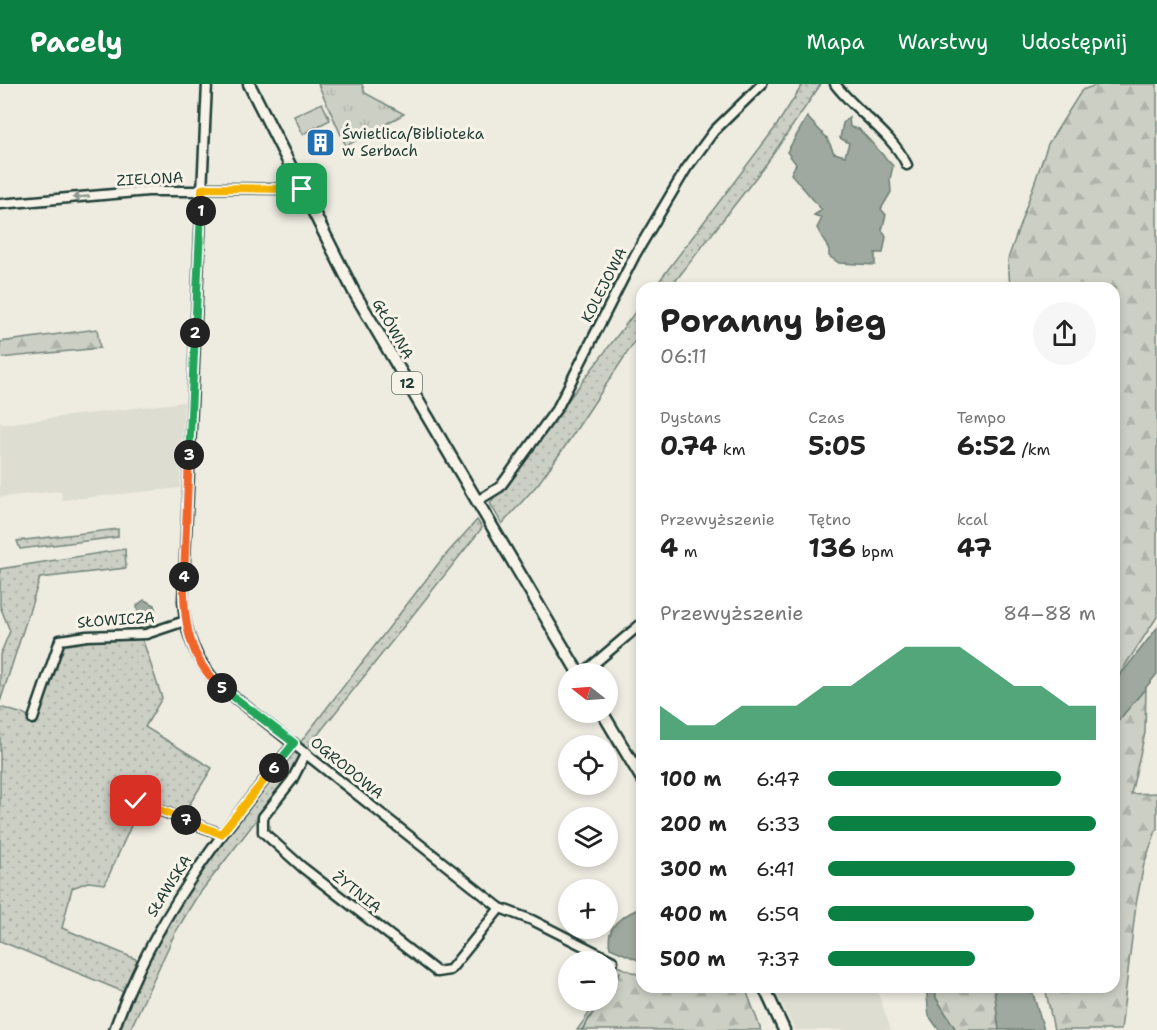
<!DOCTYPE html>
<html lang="pl">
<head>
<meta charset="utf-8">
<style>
	:root { --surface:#fff; --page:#f6f6f6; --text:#222; --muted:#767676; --accent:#0b8043 }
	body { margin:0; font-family:"Shantell Sans",sans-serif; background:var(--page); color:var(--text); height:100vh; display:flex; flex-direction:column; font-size:22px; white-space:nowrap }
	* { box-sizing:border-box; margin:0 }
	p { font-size:20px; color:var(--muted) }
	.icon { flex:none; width:33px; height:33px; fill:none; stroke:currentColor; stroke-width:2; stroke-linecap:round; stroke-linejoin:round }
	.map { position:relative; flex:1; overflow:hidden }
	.drawer { position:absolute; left:636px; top:198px; width:484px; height:711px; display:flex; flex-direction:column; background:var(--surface); border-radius:18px; box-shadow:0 3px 9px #0003 }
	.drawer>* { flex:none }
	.needle { width:39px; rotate:287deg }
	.buttons { position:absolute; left:558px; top:579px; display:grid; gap:12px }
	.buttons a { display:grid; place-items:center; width:60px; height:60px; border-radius:50%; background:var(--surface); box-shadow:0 3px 9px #0003; font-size:30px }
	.pin { position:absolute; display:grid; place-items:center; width:51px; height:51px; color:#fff; margin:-26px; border-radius:12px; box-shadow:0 3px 9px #0006 }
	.km { position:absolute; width:30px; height:30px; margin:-15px; border-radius:50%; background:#222; color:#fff; font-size:16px; line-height:30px; text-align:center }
	.round { display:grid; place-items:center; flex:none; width:63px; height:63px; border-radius:32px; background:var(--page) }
	.head { display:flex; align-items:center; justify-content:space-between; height:102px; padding:0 24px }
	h1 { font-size:33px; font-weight:700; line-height:45px }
	.figures { display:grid; grid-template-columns:repeat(3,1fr); gap:9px; height:102px; padding:6px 24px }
	.figures div { display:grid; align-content:center }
	.figures b { font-size:26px; font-weight:700 }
	.figures small { font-size:16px; font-weight:400 }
	.figures p { font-size:16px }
	.chart { height:168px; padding:12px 24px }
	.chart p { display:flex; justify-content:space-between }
	.chart svg { width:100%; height:108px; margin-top:6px; fill:var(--accent); opacity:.7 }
	ul { padding:0 24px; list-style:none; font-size:20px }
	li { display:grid; grid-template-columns:96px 72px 1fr; align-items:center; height:45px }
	li i { height:15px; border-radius:8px; background:var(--accent) }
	header { display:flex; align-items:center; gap:36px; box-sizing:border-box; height:84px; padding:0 30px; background:var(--accent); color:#fff }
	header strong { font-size:28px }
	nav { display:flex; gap:33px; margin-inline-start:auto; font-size:21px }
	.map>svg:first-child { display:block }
	.built { fill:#ddddd2 }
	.grass { fill:url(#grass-dots); stroke:#76867c; stroke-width:1.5 }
	.forest { fill:url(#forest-firs); stroke:#76867c; stroke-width:1.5 }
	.park { fill:url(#park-tufts); stroke:#76867c; stroke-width:1.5 }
	.pitch { fill:#cccfc4; stroke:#76867c; stroke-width:1.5 }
	.water { fill:#9fa99f; stroke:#6c7e74; stroke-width:1.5 }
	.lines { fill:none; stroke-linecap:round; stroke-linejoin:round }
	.stream { stroke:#6c7e74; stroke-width:2 }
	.minor-casing { stroke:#1f3d34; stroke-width:13 }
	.major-casing { stroke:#1f3d34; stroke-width:15 }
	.minor { stroke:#f7f3e8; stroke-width:8 }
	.major { stroke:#f7f3e8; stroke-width:10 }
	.oneway { fill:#8b988e }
	.split-1-casing { stroke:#fff; stroke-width:12 }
	.split-2-casing { stroke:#fff; stroke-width:12 }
	.split-3-casing { stroke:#fff; stroke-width:12 }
	.split-4-casing { stroke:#fff; stroke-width:12 }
	.split-5-casing { stroke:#fff; stroke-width:12 }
	.split-6-casing { stroke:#fff; stroke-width:12 }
	.split-7-casing { stroke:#fff; stroke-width:12 }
	.split-8-casing { stroke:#fff; stroke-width:12 }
	.split-1 { stroke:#f5b400; stroke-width:8 }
	.split-2 { stroke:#22a559; stroke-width:8 }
	.split-3 { stroke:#22a559; stroke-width:8 }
	.split-4 { stroke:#f0652b; stroke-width:8 }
	.split-5 { stroke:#f0652b; stroke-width:8 }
	.split-6 { stroke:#22a559; stroke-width:8 }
	.split-7 { stroke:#f5b400; stroke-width:8 }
	.split-8 { stroke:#f5b400; stroke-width:8 }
	.labels { text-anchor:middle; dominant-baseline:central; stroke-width:6; stroke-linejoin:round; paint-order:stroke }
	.shield { fill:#f7f3e8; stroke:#60746a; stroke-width:1.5 }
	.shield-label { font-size:14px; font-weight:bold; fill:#1f3d34 }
	.poi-label { font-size:15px; fill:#1f3d34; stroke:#f7f3e8; text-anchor:start }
	.street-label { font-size:15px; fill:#1f3d34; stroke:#f7f3e8 }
</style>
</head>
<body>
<header>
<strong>Pacely</strong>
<nav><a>Mapa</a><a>Warstwy</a><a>Udostępnij</a></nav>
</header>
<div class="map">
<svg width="1157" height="946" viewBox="0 0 1157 946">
	<defs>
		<pattern id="grass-dots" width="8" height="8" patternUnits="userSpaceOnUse" patternTransform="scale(1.5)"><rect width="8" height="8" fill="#cccfc4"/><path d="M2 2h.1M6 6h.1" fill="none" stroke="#afb3a9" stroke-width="1.8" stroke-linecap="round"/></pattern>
		<pattern id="forest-firs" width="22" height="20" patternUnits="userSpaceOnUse" patternTransform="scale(1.5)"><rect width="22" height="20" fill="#cccfc4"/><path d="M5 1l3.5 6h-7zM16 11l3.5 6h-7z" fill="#afb3a9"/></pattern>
		<pattern id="park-tufts" width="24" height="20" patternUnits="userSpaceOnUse" patternTransform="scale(1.5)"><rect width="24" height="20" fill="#cccfc4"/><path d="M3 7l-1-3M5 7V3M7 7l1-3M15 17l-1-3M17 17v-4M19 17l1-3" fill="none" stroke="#afb3a9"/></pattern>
	</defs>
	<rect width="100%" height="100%" fill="#eeece1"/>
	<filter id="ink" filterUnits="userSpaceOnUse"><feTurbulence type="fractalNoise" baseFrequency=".0167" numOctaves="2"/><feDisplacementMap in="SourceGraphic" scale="12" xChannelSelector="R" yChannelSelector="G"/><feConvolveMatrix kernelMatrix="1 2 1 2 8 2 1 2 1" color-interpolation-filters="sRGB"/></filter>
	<g filter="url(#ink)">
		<g class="built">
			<path d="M184,318L180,404L62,416L61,407L0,413V337L3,340Z"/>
			<path d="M773,903H876L891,946H795Z"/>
		</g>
		<g class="grass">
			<path d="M803,0H821L767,79L670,204H654L775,44Z"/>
			<path d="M642,219L641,248L566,361L538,400L502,440L490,419Z"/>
			<path d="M477,436L482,444L296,678L292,690L196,814L175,849L130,946H119C136,893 163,844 193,797L442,475Z"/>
			<path d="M118,445V453L20,465L17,457Z"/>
			<path d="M125,465L126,484L40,494L0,618V571L10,547L0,522V485Z"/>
			<path d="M142,554L162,614L145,643L212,684L186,726L173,737L139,724L105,800L88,798L72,804L62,844L138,876L124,908L0,857V623L36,634L62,561L73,557Z"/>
		</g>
		<g class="forest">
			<path d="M1099,0H1157V533L1115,597L1114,204H1010L1008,175L1048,60L1082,6Z"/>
			<path d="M97,245L100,264L0,274V258Z"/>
			<path d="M1146,604L1145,649L1131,710L1157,709V744L1144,780L1136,820L1121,946H1054L1045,903H1114L1115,640Z"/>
			<path d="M617,882L642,892V903H745L761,946H577L598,917L608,916V899Z"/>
			<path d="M935,903H994L999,946H956L936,914Z"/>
		</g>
		<path class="park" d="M318,0H362L365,9L404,30L346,62Z"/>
		<path class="pitch" d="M322,19L330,36L303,50L294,32Z"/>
		<g class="water">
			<path d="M807,33L827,54L834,69L845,72L849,59L840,54L843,39L849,33L850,43L859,45L893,82L890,95L891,108L881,125L886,131L882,146L886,153L883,169H875V181L839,179L829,172V166L817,144L822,134L814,131L822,126L791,90L796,80L787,68Z"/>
			<path d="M144,516L155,521L156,542L139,544L137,521Z"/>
			<path d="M1157,544V590L1115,641V598Z"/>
			<path d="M642,823V875L638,876L610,864C605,840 623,832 642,823Z"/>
			<path d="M926,903H935L936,914L956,946H939L929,932Z"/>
			<path d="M994,903H1031L1044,946H999Z"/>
		</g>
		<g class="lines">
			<g class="stream">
				<path d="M608,907L620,888"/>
				<path d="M582,946L601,916"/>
			</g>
			<defs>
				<g id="minor">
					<path d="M207,0L183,517C185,551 196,576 219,601L500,824L532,836L613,877"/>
					<path d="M835,0C857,29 891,48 907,81"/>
					<path d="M0,120L148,107H197L208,104L302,105"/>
					<path d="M477,417L500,403L558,323L635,171L686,85L714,47L762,0"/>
					<path d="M582,590L642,539"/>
					<path d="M33,635L60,556L87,552L146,550L185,537"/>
					<path d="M306,669L292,696L263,733V748L302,783L437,888L450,886L500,824"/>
					<path d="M136,717L221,750"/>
					<path d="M114,946C153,834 221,750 294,659"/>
				</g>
				<g id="major">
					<path d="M249,0L354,208L579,590"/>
					<path d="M602,628L642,695"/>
					<path d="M764,903L784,946"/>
				</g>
			</defs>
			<use href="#minor" class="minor-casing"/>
			<use href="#major" class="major-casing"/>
			<use href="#minor" class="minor"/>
			<use href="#major" class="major"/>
		</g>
		<defs><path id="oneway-solid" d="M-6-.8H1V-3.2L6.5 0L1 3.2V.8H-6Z" transform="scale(1.5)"/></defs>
		<use class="oneway" href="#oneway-solid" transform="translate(81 113) rotate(175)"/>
	</g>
	<g class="lines" filter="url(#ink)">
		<defs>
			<path id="split-1" d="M201,127L202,105L208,104L302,105"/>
			<path id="split-2" d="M195,249L201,127"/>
			<path id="split-3" d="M189,371L195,249"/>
			<path id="split-4" d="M184,493L189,371"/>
			<path id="split-5" d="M184,493C183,534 188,576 222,604"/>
			<path id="split-6" d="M222,604L294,659L274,684"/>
			<path id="split-7" d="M186,736L221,750L274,684"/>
			<path id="split-8" d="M136,717L186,736"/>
		</defs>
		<use href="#split-1" class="split-1-casing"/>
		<use href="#split-2" class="split-2-casing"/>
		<use href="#split-3" class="split-3-casing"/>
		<use href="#split-4" class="split-4-casing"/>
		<use href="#split-5" class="split-5-casing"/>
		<use href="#split-6" class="split-6-casing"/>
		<use href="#split-7" class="split-7-casing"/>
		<use href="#split-8" class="split-8-casing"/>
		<use href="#split-1" class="split-1"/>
		<use href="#split-2" class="split-2"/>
		<use href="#split-3" class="split-3"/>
		<use href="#split-4" class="split-4"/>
		<use href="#split-5" class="split-5"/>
		<use href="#split-6" class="split-6"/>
		<use href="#split-7" class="split-7"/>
		<use href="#split-8" class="split-8"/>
	</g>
	<defs>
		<symbol id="building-square" viewBox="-11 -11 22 22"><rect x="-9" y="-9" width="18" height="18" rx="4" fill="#1f6fb2" stroke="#f7f3e8"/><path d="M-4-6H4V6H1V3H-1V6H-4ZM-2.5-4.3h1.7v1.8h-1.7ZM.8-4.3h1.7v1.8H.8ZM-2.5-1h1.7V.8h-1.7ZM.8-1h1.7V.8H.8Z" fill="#fff"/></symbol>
	</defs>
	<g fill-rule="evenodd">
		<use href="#building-square" x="304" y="42" width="33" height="33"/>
	</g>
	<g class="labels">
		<rect class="shield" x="392" y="288" width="30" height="22" rx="4.5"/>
		<g class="shield-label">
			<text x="407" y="299">12</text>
		</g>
		<g class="poi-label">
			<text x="342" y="50">Świetlica/Biblioteka<tspan x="342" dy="17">w Serbach</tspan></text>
		</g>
		<g class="street-label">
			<text transform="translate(150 95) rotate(-3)">ZIELONA</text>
			<text transform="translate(604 201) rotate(-63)">KOLEJOWA</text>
			<text transform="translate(393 245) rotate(60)">GŁÓWNA</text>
			<text transform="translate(116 536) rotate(-4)">SŁOWICZA</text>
			<text transform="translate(347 684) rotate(39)">OGRODOWA</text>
			<text transform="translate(169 802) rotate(-58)">SŁAWSKA</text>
			<text transform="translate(357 808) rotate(38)">ŻYTNIA</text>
		</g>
	</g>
</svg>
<div class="buttons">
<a><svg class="needle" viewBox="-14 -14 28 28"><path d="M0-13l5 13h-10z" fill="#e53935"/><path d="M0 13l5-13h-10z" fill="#767676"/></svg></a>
<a><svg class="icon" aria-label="locate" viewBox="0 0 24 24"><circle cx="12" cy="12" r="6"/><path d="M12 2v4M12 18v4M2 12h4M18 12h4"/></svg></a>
<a><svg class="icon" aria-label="layers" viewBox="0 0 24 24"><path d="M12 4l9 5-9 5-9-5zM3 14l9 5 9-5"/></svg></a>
<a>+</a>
<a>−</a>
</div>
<div class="pin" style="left:302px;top:105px;background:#1e9e55"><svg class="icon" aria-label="arrive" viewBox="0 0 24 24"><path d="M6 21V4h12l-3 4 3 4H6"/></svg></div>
<div class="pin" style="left:136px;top:717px;background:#d93025"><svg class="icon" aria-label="check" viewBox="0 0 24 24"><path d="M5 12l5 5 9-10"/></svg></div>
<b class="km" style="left:201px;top:127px">1</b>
<b class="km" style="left:195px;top:249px">2</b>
<b class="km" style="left:189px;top:371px">3</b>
<b class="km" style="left:184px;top:493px">4</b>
<b class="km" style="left:222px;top:604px">5</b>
<b class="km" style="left:274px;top:684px">6</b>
<b class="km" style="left:186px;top:736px">7</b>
<section class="drawer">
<div class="head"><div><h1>Poranny bieg</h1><p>06:11</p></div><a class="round"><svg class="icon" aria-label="share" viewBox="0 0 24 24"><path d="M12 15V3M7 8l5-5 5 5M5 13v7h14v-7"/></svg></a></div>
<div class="figures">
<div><p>Dystans</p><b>0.74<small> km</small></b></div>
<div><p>Czas</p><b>5:05</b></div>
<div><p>Tempo</p><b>6:52<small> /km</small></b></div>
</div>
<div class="figures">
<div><p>Przewyższenie</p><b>4<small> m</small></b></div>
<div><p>Tętno</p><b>136<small> bpm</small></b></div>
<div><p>kcal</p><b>47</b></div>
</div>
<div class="chart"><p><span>Przewyższenie</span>84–88 m</p>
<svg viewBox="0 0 160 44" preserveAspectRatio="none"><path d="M0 44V30L10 38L20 38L30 30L40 30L50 30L60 22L70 22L80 14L90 6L100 6L110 6L120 14L130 22L140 22L150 30L160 30V44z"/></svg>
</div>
<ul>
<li><b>100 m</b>6:47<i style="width:87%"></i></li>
<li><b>200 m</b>6:33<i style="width:100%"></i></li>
<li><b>300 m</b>6:41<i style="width:92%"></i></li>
<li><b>400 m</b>6:59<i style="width:77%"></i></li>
<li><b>500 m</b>7:37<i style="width:55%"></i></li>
</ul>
</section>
</div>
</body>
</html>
